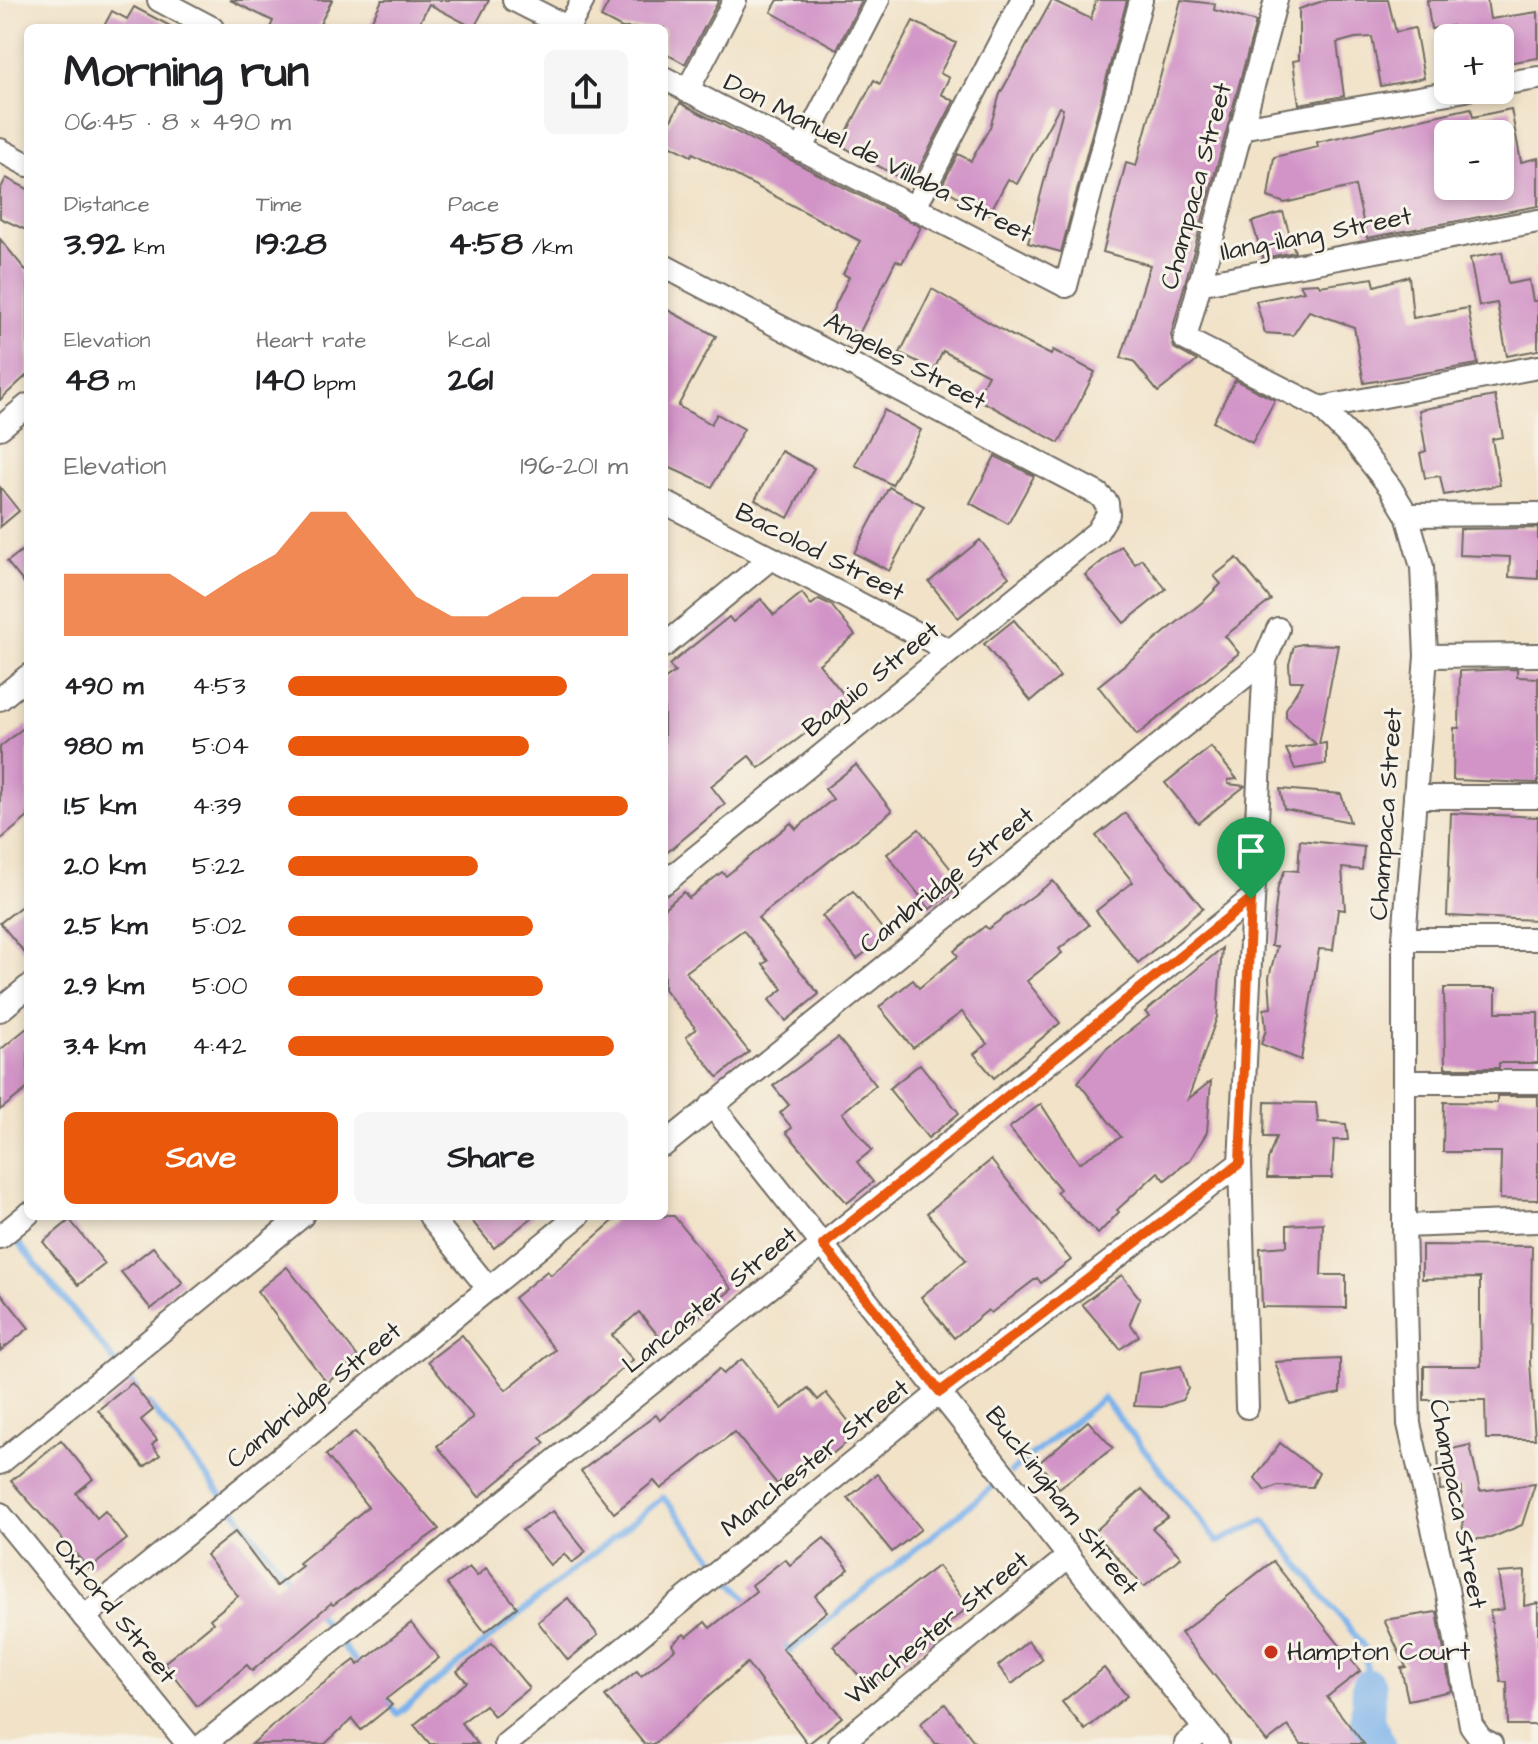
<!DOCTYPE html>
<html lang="en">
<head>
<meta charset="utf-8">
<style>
	:root { --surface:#fff; --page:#f6f6f6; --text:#202124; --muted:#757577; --accent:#ea580c }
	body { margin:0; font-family:"Architects Daughter",sans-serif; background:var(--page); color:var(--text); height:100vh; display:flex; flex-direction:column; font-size:30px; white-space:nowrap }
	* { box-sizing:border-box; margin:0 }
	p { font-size:26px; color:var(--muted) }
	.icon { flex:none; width:44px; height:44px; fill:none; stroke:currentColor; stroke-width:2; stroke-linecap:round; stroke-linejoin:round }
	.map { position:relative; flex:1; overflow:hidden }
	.side { position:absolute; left:24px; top:24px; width:644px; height:1196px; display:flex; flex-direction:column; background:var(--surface); border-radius:12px; box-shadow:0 4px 12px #0003 }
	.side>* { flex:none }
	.buttons { position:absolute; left:1434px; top:24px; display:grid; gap:16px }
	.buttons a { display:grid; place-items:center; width:80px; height:80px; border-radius:12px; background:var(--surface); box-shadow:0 4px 12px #0003; font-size:40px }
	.pin { position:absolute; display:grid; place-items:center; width:68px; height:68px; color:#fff; margin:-82px -34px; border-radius:50% 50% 50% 0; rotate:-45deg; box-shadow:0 0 8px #0007 }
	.pin .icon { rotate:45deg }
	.round { display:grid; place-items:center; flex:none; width:84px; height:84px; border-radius:12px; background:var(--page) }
	.summary { display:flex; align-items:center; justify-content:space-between; height:136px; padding:0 40px }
	h1 { font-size:44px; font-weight:700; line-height:60px }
	.figures { display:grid; grid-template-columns:repeat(3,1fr); gap:12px; height:136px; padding:8px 40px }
	.figures div { display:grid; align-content:center }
	.figures b { font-size:34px; font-weight:700 }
	.figures small { font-size:22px; font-weight:400 }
	.figures p { font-size:22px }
	.chart { height:224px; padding:16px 40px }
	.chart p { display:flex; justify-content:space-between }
	.chart svg { width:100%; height:144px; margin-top:8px; fill:var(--accent); opacity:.7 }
	.primary-button { display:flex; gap:16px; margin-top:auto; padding:16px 40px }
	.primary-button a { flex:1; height:92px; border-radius:12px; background:var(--accent); color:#fff; font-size:32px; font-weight:700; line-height:92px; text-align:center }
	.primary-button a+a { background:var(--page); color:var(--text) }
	ul { padding:0 40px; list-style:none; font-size:26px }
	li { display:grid; grid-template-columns:128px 96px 1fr; align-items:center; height:60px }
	li i { height:20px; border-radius:10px; background:var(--accent) }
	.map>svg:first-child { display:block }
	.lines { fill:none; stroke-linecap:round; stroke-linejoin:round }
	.stream { stroke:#7cb2eb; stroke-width:6 }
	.river { stroke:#7cb2eb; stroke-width:34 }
	.building { fill:#d294c7; fill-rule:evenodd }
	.street-casing { stroke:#706b62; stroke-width:26 }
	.street { stroke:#fff; stroke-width:22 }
	.route-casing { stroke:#fff; stroke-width:16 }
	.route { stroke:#ea580c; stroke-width:10 }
	.poi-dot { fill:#c8321e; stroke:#f7f3e8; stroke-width:3 }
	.labels { text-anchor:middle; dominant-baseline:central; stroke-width:6; stroke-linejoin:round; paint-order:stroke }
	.street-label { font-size:26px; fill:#2b2b2b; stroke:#f7f3e8 }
	.poi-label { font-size:26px; fill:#2b2b2b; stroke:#f7f3e8; text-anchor:start }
</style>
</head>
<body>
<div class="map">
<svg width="1538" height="1744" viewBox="0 0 1538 1744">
	<rect width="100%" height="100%" fill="#f7f3e8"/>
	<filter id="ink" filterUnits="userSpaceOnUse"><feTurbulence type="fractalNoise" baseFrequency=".0125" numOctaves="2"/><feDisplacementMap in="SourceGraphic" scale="16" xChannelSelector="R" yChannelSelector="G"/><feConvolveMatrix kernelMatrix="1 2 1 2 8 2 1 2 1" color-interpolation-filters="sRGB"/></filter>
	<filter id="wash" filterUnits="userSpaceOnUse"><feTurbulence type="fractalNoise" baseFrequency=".006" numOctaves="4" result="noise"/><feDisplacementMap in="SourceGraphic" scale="32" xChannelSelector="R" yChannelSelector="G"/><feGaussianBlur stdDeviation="1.8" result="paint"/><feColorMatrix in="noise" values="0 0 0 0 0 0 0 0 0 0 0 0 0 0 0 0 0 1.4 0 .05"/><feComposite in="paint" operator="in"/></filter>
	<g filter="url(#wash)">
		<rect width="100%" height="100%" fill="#f1e2c8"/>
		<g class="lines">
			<g class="stream">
				<path d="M12,1235L136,1388"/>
				<path d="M148,1403L224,1498"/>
				<path d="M1011,1472L1103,1398L1218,1542L1264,1520L1365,1648L1369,1686"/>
				<path d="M231,1506L291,1582"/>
				<path d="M313,1609L359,1666"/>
				<path d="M782,1642L790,1651L1002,1479"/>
				<path d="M386,1699L397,1714L663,1497L750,1602"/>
			</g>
			<path class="river" d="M1369,1686L1367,1721L1379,1744"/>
		</g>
		<g id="blocks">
			<g class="building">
				<path d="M230,0H332L318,28H270L273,21Z"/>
				<path d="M382,0H489L474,28L429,4L417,28H368Z"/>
				<path d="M610,0H719L685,64L664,53V28H622L601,17Z"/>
				<path d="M778,0H862L837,49L771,12Z"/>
				<path d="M1052,0L1091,19L1096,0H1127L1061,252L1028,243L1063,109L1059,107L1017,184L1008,179L989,214L941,187L958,154L971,161L990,127L1000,94Z"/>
				<path d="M1181,0L1215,4L1214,10L1256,22L1171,335L1174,348L1197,361L1158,392L1133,361L1121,358L1150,265L1103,252L1126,163L1136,166Z"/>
				<path d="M1326,0H1388L1396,32L1415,28L1424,78L1381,86L1372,37L1355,38L1337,43L1344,96L1299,104L1293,61L1299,60V9Z"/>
				<path d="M1427,0H1487L1490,19L1538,12V58L1500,64V38H1454L1452,26L1431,29Z"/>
				<path d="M134,7L174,28H103L112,11L127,19Z"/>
				<path d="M913,21L956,43L940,73L949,78L941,94L954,101L911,184L840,145L874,80L880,84Z"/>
				<path d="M680,103L921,227L902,263L896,260L859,334L829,318L849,277L843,274L860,241L693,153L691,156L664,142V133Z"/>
				<path d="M1471,108L1473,117L1511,109L1521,162L1538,158V206L1367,238L1355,186L1285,203L1268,197L1274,157L1318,147L1317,142ZM1448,134H1500V186H1448Z"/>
				<path d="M6,178L28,189V231L0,218V190Z"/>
				<path d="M1283,212L1295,252L1263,258L1252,222Z"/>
				<path d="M0,239L28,273V374L0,400Z"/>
				<path d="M1502,252L1508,284L1529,280L1533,301H1538V350L1507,356L1497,303L1479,306L1470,258Z"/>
				<path d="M1409,276L1413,318L1468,308L1478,364L1364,383L1354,327L1309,311L1293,335L1265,333L1256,301L1304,291L1300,284L1318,283L1320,286L1373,278L1375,286Z"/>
				<path d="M932,289L1009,334L1051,355L1053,350L1095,372L1059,443L976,398L988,375L943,351L934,370L900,353Z"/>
				<path d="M664,308L716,336L678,406L711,424L717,414L744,429L712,487L664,465Z"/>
				<path d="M1235,380L1275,400L1252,443L1213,422Z"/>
				<path d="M1495,396L1503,437L1492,439L1500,485L1444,495L1440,476L1425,478L1420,453L1426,451L1419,410Z"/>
				<path d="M884,410L921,430L892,485L855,465Z"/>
				<path d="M781,451L814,468L788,518L755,500Z"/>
				<path d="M995,456L1034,476L1008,524L970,503Z"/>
				<path d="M0,487L19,511L0,527Z"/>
				<path d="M889,487L924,506L889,571L854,553Z"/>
				<path d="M1538,528V579L1509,577L1510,557L1459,555L1460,529Z"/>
				<path d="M980,540L1009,577L958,618L929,582Z"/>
				<path d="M28,546V588L7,562Z"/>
				<path d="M1121,546L1135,564L1142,559L1166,589L1124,623L1085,575Z"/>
				<path d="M1237,558L1271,600L1225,636L1239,653L1137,735L1098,686L1205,600L1221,584L1214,576Z"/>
				<path d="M802,593L811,605L819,599L831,605L855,635L819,664L849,701L759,768L749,756L711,786L725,804L664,855V680L675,672L669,665L729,617L733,622L761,599L774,615Z"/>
				<path d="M1014,620L1060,677L1031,701L984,644Z"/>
				<path d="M1302,644L1338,645L1319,744L1326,743V764L1295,769L1286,749L1316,744L1286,717V709L1303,681H1290L1289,664L1294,646Z"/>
				<path d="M1517,669V677L1538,678V783L1453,780L1454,728H1459L1460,671Z"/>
				<path d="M28,724V817L0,840V747Z"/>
				<path d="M1211,747L1237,779L1228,780V784L1245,786L1198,823L1165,783Z"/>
				<path d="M856,765L892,811L758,918L819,994L786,1021L769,1000L783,989L763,964L768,961L743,930L686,972L749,1052L718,1077L686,1037L696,1029L664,989V908L684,892L689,898L722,872L726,876L791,823L796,829L833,799L825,789Z"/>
				<path d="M1280,789L1341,794L1350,822L1284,809Z"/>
				<path d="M1125,813L1203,908L1138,963L1096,911L1133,882L1096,836Z"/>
				<path d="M1451,813L1538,817L1536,920L1447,916Z"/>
				<path d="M919,829L962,883L930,909L887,854Z"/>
				<path d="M1300,840L1364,847L1362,870L1342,868L1345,910L1338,909L1333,950L1319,949L1301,1060L1261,1044L1266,1030L1264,1009L1271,1008L1269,977L1277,946H1271L1278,886L1285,870L1298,871Z"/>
				<path d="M1053,881L1089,925L1059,949L1062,953L1027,981L1060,1023L994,1078L974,1054L987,1044L962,1012L913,1048L879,1007L913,980L919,988L958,956L954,951L985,926L988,929Z"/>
				<path d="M853,891L887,935L857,959L822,916Z"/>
				<path d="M28,901V957L0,923Z"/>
				<path d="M1222,948L1217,1017L1188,1099L1211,1081L1207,1132L1190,1160L1165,1180L1158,1172L1117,1210L1119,1212L1098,1234L1056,1192L1060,1189L1009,1128L1041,1104L1079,1163L1121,1137L1078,1082L1106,1049L1149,1016L1145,1012Z"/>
				<path d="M1444,988H1496V1012H1538V1063H1499V1068H1445Z"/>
				<path d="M28,1027V1088L0,1110V1050Z"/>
				<path d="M838,1038L876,1085L842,1113L872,1150L857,1162L873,1182L847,1203L786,1132L792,1128L780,1113L789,1105L773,1086Z"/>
				<path d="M920,1064L959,1113L928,1138L889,1089Z"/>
				<path d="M1497,1096H1538V1200L1500,1199L1501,1152H1443L1444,1102L1497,1103Z"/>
				<path d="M1265,1102L1316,1103L1318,1122L1346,1124L1348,1140H1334L1332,1178H1267L1268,1160L1276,1137H1264Z"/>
				<path d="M991,1160L1071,1260L1041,1283L1037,1278L991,1313L988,1310L954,1338L921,1297L966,1260L927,1213Z"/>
				<path d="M468,1216H534L494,1248Z"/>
				<path d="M619,1216H674L732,1289L665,1344L639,1312L612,1335L633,1360L540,1438L545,1443L479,1497L437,1446L473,1417L428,1361L462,1335L506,1390L555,1350L514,1298L547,1271L551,1275Z"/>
				<path d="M70,1220L105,1264L78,1285L43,1242Z"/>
				<path d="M1323,1223L1321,1275H1346V1308L1262,1307L1260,1248L1287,1246V1225Z"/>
				<path d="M1422,1245L1532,1246L1530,1362L1535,1439H1486L1485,1400H1424V1366H1481L1480,1318V1278L1422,1279Z"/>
				<path d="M153,1247L183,1283L151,1309L121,1272Z"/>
				<path d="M287,1267L358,1357L327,1383L257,1291Z"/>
				<path d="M1122,1275L1140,1299L1130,1323L1139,1336L1120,1349L1082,1304Z"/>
				<path d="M0,1292L29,1328L0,1351Z"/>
				<path d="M742,1359L782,1409L808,1388L818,1400L826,1393L858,1433L826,1459L819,1450L777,1484L734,1432L661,1489L654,1481L614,1513L581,1471L656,1415L660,1420L719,1369L723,1374Z"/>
				<path d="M1340,1359V1393L1290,1404L1275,1362Z"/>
				<path d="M1181,1366L1188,1389L1182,1400L1162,1407L1134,1406L1139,1373Z"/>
				<path d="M132,1383L153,1410L141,1420L157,1440L152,1445L160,1455L144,1467L98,1410Z"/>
				<path d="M1088,1421L1113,1448L1059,1488L1039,1463Z"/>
				<path d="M355,1432L439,1529L333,1605L331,1603L252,1671L247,1665L197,1706L164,1663L213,1623L210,1619L238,1596L206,1555L235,1532L276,1586L302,1566L299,1563L368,1507L326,1455Z"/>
				<path d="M61,1440L93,1479L76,1493L97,1518L105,1511L127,1539L89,1569L11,1481Z"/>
				<path d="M1280,1443L1319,1473L1312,1487L1278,1486L1265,1491L1255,1478Z"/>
				<path d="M1470,1445L1480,1491L1535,1484L1522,1525L1491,1538L1463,1540L1462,1487L1440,1490L1438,1452Z"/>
				<path d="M877,1474L921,1529L892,1552L848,1498Z"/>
				<path d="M1142,1489L1168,1517L1152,1528L1181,1557L1144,1587L1094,1532Z"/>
				<path d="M553,1511L586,1552L572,1563L564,1554L550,1565L522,1530Z"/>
				<path d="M824,1538L849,1569L815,1596L827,1611L782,1648L842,1717L808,1744L747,1663L654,1744H644L605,1696L637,1671L641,1676L675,1649L672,1644L684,1634L687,1637L705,1622L710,1628L756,1591L752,1585L785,1559L790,1565Z"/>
				<path d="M1273,1561L1360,1671L1327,1697L1364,1744H1301L1288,1726L1267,1742L1181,1633Z"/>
				<path d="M938,1566L969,1607L934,1634L936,1637L903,1662L900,1658L868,1686L833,1646Z"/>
				<path d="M469,1567L477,1576L486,1568L517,1607L485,1632L447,1584Z"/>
				<path d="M1525,1571L1524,1606L1538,1603V1725H1508L1507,1682H1501L1490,1611L1504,1609L1498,1573Z"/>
				<path d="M568,1598L598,1635L568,1660L538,1622Z"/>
				<path d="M1437,1612L1451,1691L1408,1700L1401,1668L1406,1667L1384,1620Z"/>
				<path d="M411,1623L439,1658L386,1699L392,1705L361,1730L352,1719L325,1744H252L308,1695L355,1660L358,1665Z"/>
				<path d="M1028,1641L1043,1659L1012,1684L998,1666Z"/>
				<path d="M492,1643L529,1688L494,1716L485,1705L461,1723L478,1744H430L414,1725L467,1682L457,1671Z"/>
				<path d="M1104,1668L1127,1696L1085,1730L1062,1702Z"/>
				<path d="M945,1704L976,1744H936L920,1724Z"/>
			</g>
		</g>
	</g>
	<g filter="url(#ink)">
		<use href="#blocks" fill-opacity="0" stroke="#706b62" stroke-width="2"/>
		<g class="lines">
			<defs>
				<g id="street">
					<path d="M159,0L212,28"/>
					<path d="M514,0L569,28"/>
					<path d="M1276,0L1185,339L1321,408L1354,441L1390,487L1407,515L1422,567L1426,656L1404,939V1226L1409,1424L1447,1589L1471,1725L1481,1739L1491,1744"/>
					<path d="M568,28L583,0"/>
					<path d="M664,78L1066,286L1141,0"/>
					<path d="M1500,84L1538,78"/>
					<path d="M687,91L735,0"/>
					<path d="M1240,128L1466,90"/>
					<path d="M0,150L28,165"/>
					<path d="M801,150L878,0"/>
					<path d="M914,209L1022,0"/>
					<path d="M664,266L1098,494L1107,503L1108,514L1097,532L664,883"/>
					<path d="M1198,284L1538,221"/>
					<path d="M1321,408L1538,367"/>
					<path d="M0,428L28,405"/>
					<path d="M664,502L950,651"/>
					<path d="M1407,515L1538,514"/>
					<path d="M664,646L771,558"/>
					<path d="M1426,656L1538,655"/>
					<path d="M0,699L28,676"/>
					<path d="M1415,797H1538"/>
					<path d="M1404,939H1538"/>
					<path d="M0,1010L28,987"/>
					<path d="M1405,1082H1538"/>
					<path d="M712,1105L1217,1744"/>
					<path d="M664,1145L1265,660"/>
					<path d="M430,1216L489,1289"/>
					<path d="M1404,1226L1538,1221"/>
					<path d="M0,1237L28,1214"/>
					<path d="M1247,1407L1240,1163L1265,660L1278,629"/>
					<path d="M0,1463L302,1216"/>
					<path d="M0,1514L188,1744"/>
					<path d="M84,1617L578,1216"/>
					<path d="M204,1744L1251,899"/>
					<path d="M506,1744L940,1392L1240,1163"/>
					<path d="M840,1744L1069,1556"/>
					<path d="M1186,1744L1205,1729"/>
				</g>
			</defs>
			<use href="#street" class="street-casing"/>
			<use href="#street" class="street"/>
		</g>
	</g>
	<g class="lines" filter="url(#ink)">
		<defs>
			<path id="route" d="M1251,899L1240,1163L940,1392L823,1245Z"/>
		</defs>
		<use href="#route" class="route-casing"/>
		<use href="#route" class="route"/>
	</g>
	<circle class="poi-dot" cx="1271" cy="1652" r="8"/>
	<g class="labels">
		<g class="street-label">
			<text transform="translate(878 158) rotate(27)">Don Manuel de Villaba Street</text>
			<text transform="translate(1196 186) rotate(-75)">Champaca Street</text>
			<text transform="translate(1316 234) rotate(-11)">Ilang-ilang Street</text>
			<text transform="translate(905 361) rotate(28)">Angeles Street</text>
			<text transform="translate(820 552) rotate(27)">Bacolod Street</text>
			<text transform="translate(871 679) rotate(-39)">Baguio Street</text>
			<text transform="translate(1386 814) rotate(-86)">Champaca Street</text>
			<text transform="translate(947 880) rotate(-39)">Cambridge Street</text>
			<text transform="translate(710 1300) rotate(-39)">Lancaster Street</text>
			<text transform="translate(314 1395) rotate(-39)">Cambridge Street</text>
			<text transform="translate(815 1458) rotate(-39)">Manchester Street</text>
			<text transform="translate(1062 1501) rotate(52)">Buckingham Street</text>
			<text transform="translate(1458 1504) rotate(79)">Champaca Street</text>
			<text transform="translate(115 1611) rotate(51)">Oxford Street</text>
			<text transform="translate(937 1628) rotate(-39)">Winchester Street</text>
		</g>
		<g class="poi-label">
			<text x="1287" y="1652">Hampton Court</text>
		</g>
	</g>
</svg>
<div class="buttons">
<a>+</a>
<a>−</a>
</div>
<div class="pin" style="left:1251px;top:899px;background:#1e9e55"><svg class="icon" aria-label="arrive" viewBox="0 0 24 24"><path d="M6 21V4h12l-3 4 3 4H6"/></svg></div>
<section class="side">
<div class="summary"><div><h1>Morning run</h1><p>06:45 · 8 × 490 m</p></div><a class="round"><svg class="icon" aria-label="share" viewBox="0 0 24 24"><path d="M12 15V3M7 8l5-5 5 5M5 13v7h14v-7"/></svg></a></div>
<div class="figures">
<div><p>Distance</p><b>3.92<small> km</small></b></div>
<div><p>Time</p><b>19:28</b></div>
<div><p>Pace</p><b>4:58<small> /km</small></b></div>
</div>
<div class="figures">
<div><p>Elevation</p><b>48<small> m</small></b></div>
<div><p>Heart rate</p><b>140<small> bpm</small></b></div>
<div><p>kcal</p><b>261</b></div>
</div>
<div class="chart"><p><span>Elevation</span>196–201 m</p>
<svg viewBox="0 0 160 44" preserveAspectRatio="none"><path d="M0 44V25L10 25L20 25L30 25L40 32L50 25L60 19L70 6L80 6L90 19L100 32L110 38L120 38L130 32L140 32L150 25L160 25V44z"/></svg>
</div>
<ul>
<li><b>490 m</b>4:53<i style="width:82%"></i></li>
<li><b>980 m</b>5:04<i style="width:71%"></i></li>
<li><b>1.5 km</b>4:39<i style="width:100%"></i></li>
<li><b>2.0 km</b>5:22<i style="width:56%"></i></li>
<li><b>2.5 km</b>5:02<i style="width:72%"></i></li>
<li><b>2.9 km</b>5:00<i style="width:75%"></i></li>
<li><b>3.4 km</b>4:42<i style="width:96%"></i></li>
</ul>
<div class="primary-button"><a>Save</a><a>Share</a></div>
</section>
</div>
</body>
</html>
